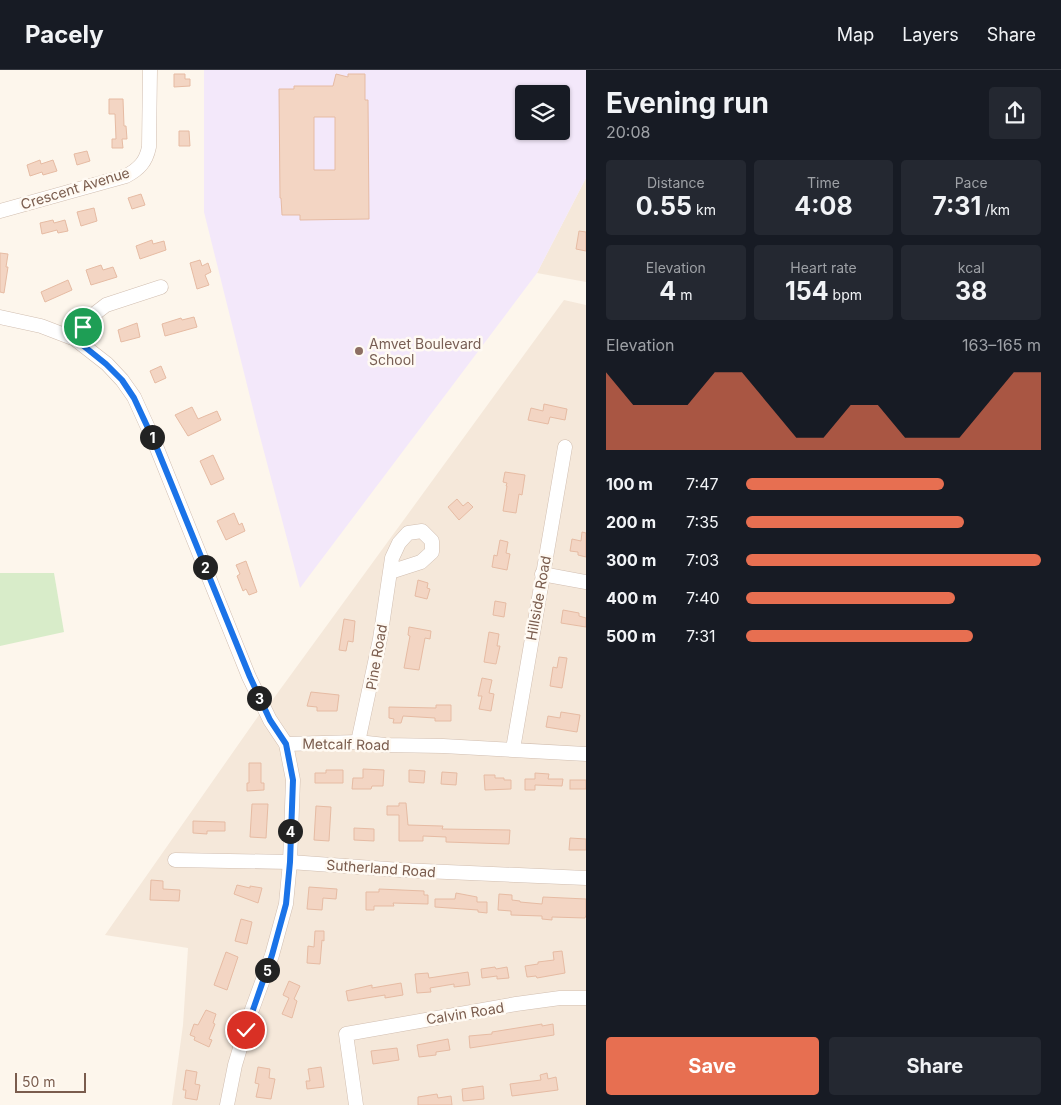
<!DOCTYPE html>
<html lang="en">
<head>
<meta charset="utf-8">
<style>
	:root { --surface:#171b24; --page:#242831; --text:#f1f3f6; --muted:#9ea1a6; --line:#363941; --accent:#e76f51 }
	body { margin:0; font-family:Inter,sans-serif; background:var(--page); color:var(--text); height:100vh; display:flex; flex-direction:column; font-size:19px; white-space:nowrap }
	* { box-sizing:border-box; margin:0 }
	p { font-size:16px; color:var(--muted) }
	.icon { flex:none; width:28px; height:28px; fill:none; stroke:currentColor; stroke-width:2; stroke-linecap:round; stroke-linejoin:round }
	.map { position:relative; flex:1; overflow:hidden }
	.panel { display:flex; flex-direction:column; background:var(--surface); width:475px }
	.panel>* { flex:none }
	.tools { position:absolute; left:515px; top:15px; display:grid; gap:10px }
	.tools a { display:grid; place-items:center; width:55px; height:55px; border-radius:5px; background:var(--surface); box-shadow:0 1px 4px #0004; font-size:25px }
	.scale { position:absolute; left:15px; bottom:12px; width:71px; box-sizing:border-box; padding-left:5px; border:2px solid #7a5c4d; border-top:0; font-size:14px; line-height:18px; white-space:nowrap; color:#7a5c4d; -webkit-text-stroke:4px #fffaf3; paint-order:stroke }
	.pin { position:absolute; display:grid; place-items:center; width:42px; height:42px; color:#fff; margin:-21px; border:2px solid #fff; border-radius:50%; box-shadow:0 1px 5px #0007 }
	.km { position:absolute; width:25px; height:25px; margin:-12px; border-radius:50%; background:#222; color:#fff; font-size:14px; line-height:25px; text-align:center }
	.round { display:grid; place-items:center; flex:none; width:52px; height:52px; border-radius:5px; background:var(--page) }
	.overview { display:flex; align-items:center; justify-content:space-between; height:85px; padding:0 20px }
	h1 { font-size:28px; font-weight:700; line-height:38px }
	.stats { display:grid; grid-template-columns:repeat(3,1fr); gap:8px; height:85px; padding:5px 20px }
	.stats div { display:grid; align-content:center; border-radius:5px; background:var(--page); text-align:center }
	.stats b { font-size:25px; font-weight:700 }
	.stats small { font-size:14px; font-weight:400 }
	.stats p { font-size:14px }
	.chart { height:140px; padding:10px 20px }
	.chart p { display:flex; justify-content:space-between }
	.chart svg { width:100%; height:90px; margin-top:5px; fill:var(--accent); opacity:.7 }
	.cta { display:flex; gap:10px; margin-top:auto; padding:10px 20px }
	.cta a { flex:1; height:58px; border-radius:5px; background:var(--accent); color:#fff; font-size:20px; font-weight:700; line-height:58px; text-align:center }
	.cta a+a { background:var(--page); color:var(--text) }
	ul { padding:0 20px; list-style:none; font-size:16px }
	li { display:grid; grid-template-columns:80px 60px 1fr; align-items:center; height:38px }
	li i { height:12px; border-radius:6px; background:var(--accent) }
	header { display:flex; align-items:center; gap:30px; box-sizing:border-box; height:70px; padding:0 25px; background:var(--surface); border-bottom:1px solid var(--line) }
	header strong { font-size:24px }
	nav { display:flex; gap:28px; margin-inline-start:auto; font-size:18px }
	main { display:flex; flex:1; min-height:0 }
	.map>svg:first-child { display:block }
	.residential { fill:#f5e8da }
	.education { fill:#f3e8fa; fill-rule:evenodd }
	.green { fill:#d8ecc9 }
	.building { fill:#f3d5c3; stroke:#e6bba3; fill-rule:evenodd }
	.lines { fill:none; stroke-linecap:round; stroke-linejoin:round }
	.minor-casing { stroke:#d1beb0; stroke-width:15 }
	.minor { stroke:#fff; stroke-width:14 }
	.route-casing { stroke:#fff; stroke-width:10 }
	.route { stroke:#1a73e8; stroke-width:6 }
	.education-dot { fill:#8d6e63; stroke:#fffaf3; stroke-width:2 }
	.labels { text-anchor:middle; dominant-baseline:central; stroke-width:5; stroke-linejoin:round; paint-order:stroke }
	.street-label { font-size:14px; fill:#7a5c4d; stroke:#fffaf3 }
	.education-label { font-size:14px; fill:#785e54; stroke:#fffaf3; text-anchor:start }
</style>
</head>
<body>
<header>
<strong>Pacely</strong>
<nav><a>Map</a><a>Layers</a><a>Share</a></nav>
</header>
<main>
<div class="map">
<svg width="586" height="1035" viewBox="0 0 586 1035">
	<rect width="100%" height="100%" fill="#fdf6ec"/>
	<g class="residential">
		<path d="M586,108V212L537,203Z"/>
		<path d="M564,230L586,235V1035H172L183,955L188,878L105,865L259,645L271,632Z"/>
	</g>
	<path class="education" d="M204,0H586V108L537,203L300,518L258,359L204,142ZM524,24H561V61H524Z"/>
	<path class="green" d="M0,503H54L64,562L0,576Z"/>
	<g class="building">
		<path d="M174,4H185V9H190V16L174,17Z"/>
		<path d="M336,4L348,7V4H365V30H368L369,149L300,150V145H282L281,128H280L279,19H294V16H333ZM314,47H335V100H314Z"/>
		<path d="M109,29H123L124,56H126L127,69H122L123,78H112V69H116L115,44H109Z"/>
		<path d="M179,61H189L190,76H179Z"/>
		<path d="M87,81L90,91L77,95L74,84Z"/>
		<path d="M40,90L41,94L53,90L57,101L43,105L42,102L30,106L27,95Z"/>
		<path d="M141,124L145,135L132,139L128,128Z"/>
		<path d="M94,138L97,151L81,156L77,142Z"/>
		<path d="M53,150L54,153L65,150L68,161L58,163L57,160L42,164L40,153Z"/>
		<path d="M579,161L586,162V181L576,179Z"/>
		<path d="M152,170L153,174L164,171L166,180L140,189L136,176Z"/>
		<path d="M0,183L8,184L6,197H8L4,223L0,222Z"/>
		<path d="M200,190L202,196L208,193L211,202L205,205L209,215L197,219L190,193Z"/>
		<path d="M101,195L103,200L113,197L117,207L91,215L86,200Z"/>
		<path d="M68,210L72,220L45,232L41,222Z"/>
		<path d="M194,247L197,257L165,266L162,254L181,248L182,250Z"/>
		<path d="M137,253L140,267L121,272L118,260Z"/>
		<path d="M161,296L166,308L155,313L150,301Z"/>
		<path d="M544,334L567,339L565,350L550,347L548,354L528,350L531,338L543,341Z"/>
		<path d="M192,337L198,349L217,341L221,350L188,366L175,345Z"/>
		<path d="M213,385L224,409L211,415L200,391Z"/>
		<path d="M505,402L525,405L522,425L519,424L516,443L503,441L507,416H506L507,413L503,412Z"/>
		<path d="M457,429L463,436L468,432L473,437L459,450L448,437Z"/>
		<path d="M234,443L239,455L242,453L245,461L226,470L217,451Z"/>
		<path d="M582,462L586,463V487L578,485V482L570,481L572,469L581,471Z"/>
		<path d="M500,470L508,472L506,483L510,484L507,500L492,497L494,485L497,486Z"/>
		<path d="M246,491L257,522L249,525L246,519L243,521L237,506L240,504L236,495Z"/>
		<path d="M418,510L428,513L427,518L430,519L427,529L415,526Z"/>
		<path d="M495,531L506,533L504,547L493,545Z"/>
		<path d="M563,540L579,543V546L586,548V557L561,553Z"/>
		<path d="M344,549L355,551L353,572L348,571L346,581L339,580Z"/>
		<path d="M409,557L431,561L430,569L425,568L419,600L404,598L410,566L408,565Z"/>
		<path d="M489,562L499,564L497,576H500L496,594L484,592Z"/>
		<path d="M559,587L567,588L562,618L550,616L553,597L557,598Z"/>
		<path d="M482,608L492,610L489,623L494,624L491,641L479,639L482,626H478Z"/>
		<path d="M311,622L339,625L337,641H317V637L307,636Z"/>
		<path d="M436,635H451V651H435V648L403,646L401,653H393L394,649L389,648V637L436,638Z"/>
		<path d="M561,642L580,645L577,662L546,657L548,646L560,648Z"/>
		<path d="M249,693H261V713H264V720L247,721V713H249Z"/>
		<path d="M363,699L384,700L383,716H372L371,719H352L353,708H363Z"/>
		<path d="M326,700H343V713H315V703H326Z"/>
		<path d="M409,700L425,701L424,713L409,712Z"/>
		<path d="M442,702L457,703L456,715L441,714Z"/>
		<path d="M535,703L549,704L548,709H563L562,716L535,715V720H525V709H535Z"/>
		<path d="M484,705H495V708H504V710H511V719L485,720Z"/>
		<rect x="570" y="710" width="16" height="9"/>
		<path d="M399,733H406L408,755L441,756H443L442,759L510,760L509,774L446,772V767L423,766V771H399V745H387V736H399Z"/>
		<path d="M252,734H268L266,768L250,767Z"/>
		<path d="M316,736L331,737L329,771L314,770Z"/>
		<path d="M193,751L225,752V761H207V764L193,763Z"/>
		<path d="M354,758L374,759V771L354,770Z"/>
		<path d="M570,768L586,769V780H569Z"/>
		<path d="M151,810L163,811V819L180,820L179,831L150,830Z"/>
		<path d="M237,815L250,818V816L262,818L258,833L234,824Z"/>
		<path d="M309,817L337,819L336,829L323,828L322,840L307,839Z"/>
		<path d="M379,819L424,821V825H428V834L393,833L394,836H374V840H366V822H379Z"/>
		<path d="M456,823L477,827V832H487V843L478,842V840L435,837V829H455Z"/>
		<path d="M499,824L512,825V830L520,831V832L542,834L543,827L586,829V845L585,848L552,847V850L542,849V846L511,845V841L498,840Z"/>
		<path d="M241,849L252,852L247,874L235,871Z"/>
		<path d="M315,861H324V871L322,870L320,894L307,893L308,876L314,877Z"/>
		<path d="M562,881L565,903L537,908L536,906L527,907L525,896L538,894V892L554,890L553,882Z"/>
		<path d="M226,882L238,887L227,920L214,915Z"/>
		<path d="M495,897L496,899L507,897L509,908L497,909V906L482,908L481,899Z"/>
		<path d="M468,902L470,915L454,917V914L430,918L431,922L417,923L415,904L428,903L429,908Z"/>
		<path d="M289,911L300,916L294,929L297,931L292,948L282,944L289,928L283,925Z"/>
		<path d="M401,913L403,925L385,928V925L348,931L346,921L372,915V918Z"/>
		<path d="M206,940L216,944L213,953L215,954L209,969L212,970L209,977L194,970L195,967L190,965L194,954L198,955Z"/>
		<path d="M542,954V956L553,954L554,965L470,978L469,966L492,964V962Z"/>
		<path d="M448,969L450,980L436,982V985L419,987L417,975Z"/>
		<path d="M397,978L399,990L373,994L371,981Z"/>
		<path d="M258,997L270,999L269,1008L275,1009L271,1029L256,1027L259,1014L255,1013Z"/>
		<path d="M321,997L324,1017L307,1019L306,1011H310L308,999Z"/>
		<path d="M186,1000L197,1002L195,1014L200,1015L197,1030L185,1028L186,1020H183Z"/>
		<path d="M547,1003L548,1009L556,1007L558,1020L512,1026L510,1014L541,1010L540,1005Z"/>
		<path d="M483,1016L484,1029L463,1031L462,1019Z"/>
		<path d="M437,1024L438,1028L451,1026L452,1035H418V1027Z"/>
	</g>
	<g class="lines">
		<defs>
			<g id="minor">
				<path d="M0,141L126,106C139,99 146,92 149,77L150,0"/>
				<path d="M0,247L41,256L75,269L107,294L122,310L134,327L154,371L249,607L270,650L286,674L293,710L290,792L286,834L272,885L250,945L235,995L227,1035"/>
				<path d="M75,269L93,245L106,235L161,217"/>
				<path d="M542,504L586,512"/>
				<path d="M358,672L380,569L392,488L399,473L408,463L422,461L432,471V482L421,492L390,502"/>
				<path d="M286,674L358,672L385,675L443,676L586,684"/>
				<path d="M513,679L565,377"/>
				<path d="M175,790L290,792L401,800L586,808"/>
				<path d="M356,1035L346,964L516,934L560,928H586"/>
			</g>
		</defs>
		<use href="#minor" class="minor-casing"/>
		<use href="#minor" class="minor"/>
	</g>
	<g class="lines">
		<defs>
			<path id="route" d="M83,257L75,269L106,294L122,310L134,328L154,371L250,607L270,650L286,674L293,710L290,792L286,834L272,885L246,960"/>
		</defs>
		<use href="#route" class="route-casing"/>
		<use href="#route" class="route"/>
	</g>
	<circle class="education-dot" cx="359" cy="281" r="5"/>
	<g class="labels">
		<g class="street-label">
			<text transform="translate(75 118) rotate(-17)">Crescent Avenue</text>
			<text transform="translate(538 528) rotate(-80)">Hillside Road</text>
			<text transform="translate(376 587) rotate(-80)">Pine Road</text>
			<text transform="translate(346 674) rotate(1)">Metcalf Road</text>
			<text transform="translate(381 798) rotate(4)">Sutherland Road</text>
			<text transform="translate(465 943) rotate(-9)">Calvin Road</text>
		</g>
		<g class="education-label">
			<text x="369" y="273">Amvet Boulevard<tspan x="369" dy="16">School</tspan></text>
		</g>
	</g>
</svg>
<div class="tools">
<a><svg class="icon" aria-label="layers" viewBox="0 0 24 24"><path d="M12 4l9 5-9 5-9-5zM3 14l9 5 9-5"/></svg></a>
</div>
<div class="scale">50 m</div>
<div class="pin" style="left:83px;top:257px;background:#1e9e55"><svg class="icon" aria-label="arrive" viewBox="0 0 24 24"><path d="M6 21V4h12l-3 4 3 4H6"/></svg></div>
<div class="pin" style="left:246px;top:960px;background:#d93025"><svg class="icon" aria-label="check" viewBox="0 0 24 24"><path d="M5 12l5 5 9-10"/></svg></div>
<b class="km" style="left:152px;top:367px">1</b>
<b class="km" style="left:205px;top:497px">2</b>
<b class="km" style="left:259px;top:628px">3</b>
<b class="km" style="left:290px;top:761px">4</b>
<b class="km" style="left:267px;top:900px">5</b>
</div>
<section class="panel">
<div class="overview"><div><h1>Evening run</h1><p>20:08</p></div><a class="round"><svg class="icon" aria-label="share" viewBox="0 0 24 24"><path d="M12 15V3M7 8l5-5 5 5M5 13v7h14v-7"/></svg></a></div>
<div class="stats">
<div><p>Distance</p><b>0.55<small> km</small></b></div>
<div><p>Time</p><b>4:08</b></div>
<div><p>Pace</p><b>7:31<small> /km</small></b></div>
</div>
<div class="stats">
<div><p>Elevation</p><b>4<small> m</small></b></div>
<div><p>Heart rate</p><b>154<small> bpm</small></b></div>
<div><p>kcal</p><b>38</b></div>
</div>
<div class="chart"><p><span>Elevation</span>163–165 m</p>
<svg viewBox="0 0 160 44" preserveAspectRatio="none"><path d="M0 44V6L10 22L20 22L30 22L40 6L50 6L60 22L70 38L80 38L90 22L100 22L110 38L120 38L130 38L140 22L150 6L160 6V44z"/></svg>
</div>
<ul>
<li><b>100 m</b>7:47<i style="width:67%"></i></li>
<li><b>200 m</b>7:35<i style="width:74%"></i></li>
<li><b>300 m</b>7:03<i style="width:100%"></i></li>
<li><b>400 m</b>7:40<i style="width:71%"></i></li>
<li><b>500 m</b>7:31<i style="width:77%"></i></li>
</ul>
<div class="cta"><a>Save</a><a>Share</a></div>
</section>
</main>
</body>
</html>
